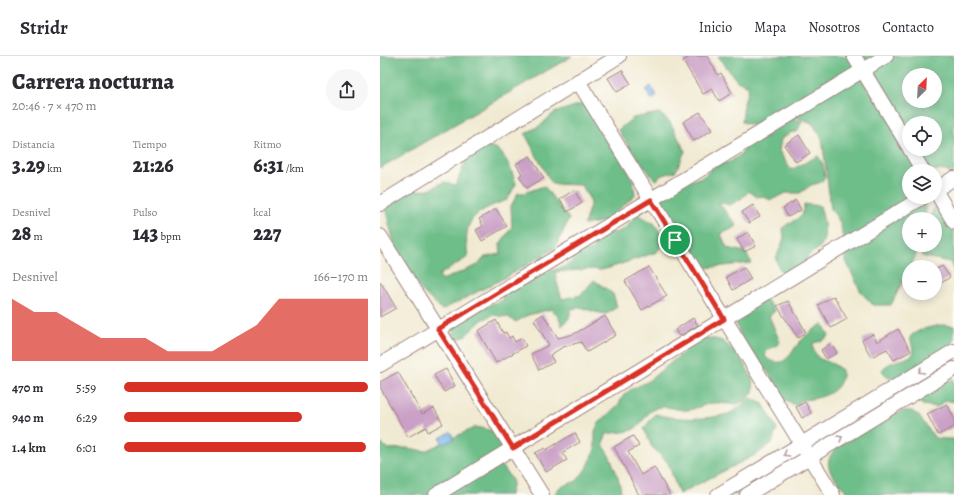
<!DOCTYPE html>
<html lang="es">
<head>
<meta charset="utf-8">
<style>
	:root { --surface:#fff; --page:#f7f7f7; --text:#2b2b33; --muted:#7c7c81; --line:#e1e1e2; --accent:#d93025 }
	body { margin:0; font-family:Alegreya,serif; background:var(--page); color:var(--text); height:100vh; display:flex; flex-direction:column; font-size:15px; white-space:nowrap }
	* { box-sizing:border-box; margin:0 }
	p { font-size:13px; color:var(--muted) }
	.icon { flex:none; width:22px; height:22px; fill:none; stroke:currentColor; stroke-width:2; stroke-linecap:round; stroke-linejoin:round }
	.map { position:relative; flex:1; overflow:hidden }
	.side { display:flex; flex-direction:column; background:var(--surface); width:380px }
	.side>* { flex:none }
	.needle { width:26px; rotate:24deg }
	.buttons { position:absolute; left:522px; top:12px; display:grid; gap:8px }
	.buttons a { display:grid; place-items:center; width:40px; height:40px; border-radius:50%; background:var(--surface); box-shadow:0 2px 10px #0003; font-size:20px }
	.pin { position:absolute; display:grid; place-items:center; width:34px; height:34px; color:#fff; margin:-17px; border:2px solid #fff; border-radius:50%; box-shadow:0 1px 4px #0007 }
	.round { display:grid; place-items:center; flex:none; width:42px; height:42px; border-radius:21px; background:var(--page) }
	.head { display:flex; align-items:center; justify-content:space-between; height:68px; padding:0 12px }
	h1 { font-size:22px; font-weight:800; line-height:30px }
	.figures { display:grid; grid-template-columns:repeat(3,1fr); gap:6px; height:68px; padding:4px 12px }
	.figures div { display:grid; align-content:center }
	.figures b { font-size:20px; font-weight:800 }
	.figures small { font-size:11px; font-weight:400 }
	.figures p { font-size:11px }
	.chart { height:112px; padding:8px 12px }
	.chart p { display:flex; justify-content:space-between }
	.chart svg { width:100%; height:72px; margin-top:4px; fill:var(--accent); opacity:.7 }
	ul { padding:0 12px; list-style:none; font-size:13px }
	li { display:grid; grid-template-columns:64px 48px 1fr; align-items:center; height:30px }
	li i { height:10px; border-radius:5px; background:var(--accent) }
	header { display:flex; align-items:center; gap:24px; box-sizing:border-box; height:56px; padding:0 20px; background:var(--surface); border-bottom:1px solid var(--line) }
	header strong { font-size:19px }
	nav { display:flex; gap:22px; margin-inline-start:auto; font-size:14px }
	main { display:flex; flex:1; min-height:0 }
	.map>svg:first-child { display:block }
	.green { fill:#88dfa3; stroke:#697f67 }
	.forest { fill:#6ebe89; stroke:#5c6e5a; fill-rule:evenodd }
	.water { fill:#75b9eb; stroke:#606c8b }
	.building { fill:#caa0c6 }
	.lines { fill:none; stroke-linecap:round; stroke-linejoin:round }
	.minor-casing { stroke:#9e847e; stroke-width:16 }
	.minor { stroke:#fff; stroke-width:14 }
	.oneway { stroke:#ae9aa0 }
	.route-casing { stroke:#fff; stroke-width:8 }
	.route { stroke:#d93025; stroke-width:5 }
</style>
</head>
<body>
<header>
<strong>Stridr</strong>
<nav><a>Inicio</a><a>Mapa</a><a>Nosotros</a><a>Contacto</a></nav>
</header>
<main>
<section class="side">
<div class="head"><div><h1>Carrera nocturna</h1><p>20:46 · 7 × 470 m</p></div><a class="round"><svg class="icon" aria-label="share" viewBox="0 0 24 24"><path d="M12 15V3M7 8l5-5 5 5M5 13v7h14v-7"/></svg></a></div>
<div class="figures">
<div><p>Distancia</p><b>3.29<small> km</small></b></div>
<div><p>Tiempo</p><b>21:26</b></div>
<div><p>Ritmo</p><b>6:31<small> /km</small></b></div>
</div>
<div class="figures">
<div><p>Desnivel</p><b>28<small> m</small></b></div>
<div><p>Pulso</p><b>143<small> bpm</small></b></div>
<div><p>kcal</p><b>227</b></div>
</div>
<div class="chart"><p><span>Desnivel</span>166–170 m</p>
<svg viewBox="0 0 160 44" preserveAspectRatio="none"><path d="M0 44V6L10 14L20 14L30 22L40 30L50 30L60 30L70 38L80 38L90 38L100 30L110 22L120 6L130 6L140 6L150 6L160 6V44z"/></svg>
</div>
<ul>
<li><b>470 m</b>5:59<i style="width:100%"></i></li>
<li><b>940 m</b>6:29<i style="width:73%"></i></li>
<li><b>1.4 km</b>6:01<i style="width:99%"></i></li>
</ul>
</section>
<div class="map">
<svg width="574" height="439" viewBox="0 0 574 439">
	<rect width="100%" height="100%" fill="#fdfcf7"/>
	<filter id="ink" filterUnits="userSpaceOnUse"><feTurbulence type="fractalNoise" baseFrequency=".025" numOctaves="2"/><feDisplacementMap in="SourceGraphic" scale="8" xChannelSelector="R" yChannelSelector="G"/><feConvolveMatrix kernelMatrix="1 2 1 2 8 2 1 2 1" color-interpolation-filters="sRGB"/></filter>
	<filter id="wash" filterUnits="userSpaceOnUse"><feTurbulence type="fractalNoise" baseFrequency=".012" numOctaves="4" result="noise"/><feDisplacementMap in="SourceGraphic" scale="16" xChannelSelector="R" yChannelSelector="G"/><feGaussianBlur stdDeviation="0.9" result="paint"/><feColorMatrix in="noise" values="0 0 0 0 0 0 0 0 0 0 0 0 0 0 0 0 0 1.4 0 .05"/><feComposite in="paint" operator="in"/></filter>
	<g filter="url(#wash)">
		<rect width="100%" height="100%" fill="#f1ead2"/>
		<g class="green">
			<path d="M574,302V307L434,390L433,389Z"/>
			<path d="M411,402V406L357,439H348Z"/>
		</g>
		<g class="forest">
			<path d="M0,0H192L0,112Z"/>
			<path d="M338,0H574V116L556,114L529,115V141H544L546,163H529V189H541L511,249H493L481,236L465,203L461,168L451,153L442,82L432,67L416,61L412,63L422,65L417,76H412L401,83L399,95L411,114L438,100L443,108L445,122L439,127L431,129L420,137H406L391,144L381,140L377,141L369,135L362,142L350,149L338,146L357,170L341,178L347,192L365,196L372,207L324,212L307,200L277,142L305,127L324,120L331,113L340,108L350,106L360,99L379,71L362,66L364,47L369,30L357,25ZM529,19H555V45H529ZM529,67H555V93H529Z"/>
			<path d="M204,47L253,123L255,139L226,165L204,169L211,146L202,129L172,128L145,78L161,69L174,57Z"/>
			<path d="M279,57L290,66L305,95L296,115L280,120L276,125L252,95L238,74L253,62Z"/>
			<path d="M102,91C105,91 111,90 115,92C125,96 133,118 136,128L127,144C94,156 82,162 88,201L59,219L62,224L98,209L105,201L121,198L120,188L132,171L131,150L138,137H144L164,130L189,163L175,192L128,220L62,254L41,234L17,198L4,148L27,135L49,134L64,126L76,129L87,102Z"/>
			<path d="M424,148L440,150C443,160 448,181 441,190C437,195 430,196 427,202L430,207L404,218L399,212L396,203L404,182L403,172C413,162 424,166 424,148Z"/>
			<path d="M561,151L574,173V215L570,206L545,201L541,199L546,189H555V163H550L554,152Z"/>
			<path d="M257,158L274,167L285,184L277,196L229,212L221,214L213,213L175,216L177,227L182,243L201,239L214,224L233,238L237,251L226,258L215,256L201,251L191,253L189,262L182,270L179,262L172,253L148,259L136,266L128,261L113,259L102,264L84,281L75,284L72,270L111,248L124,244L119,234L163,217L183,211L192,206L194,198L201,194L209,196L214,191L220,177C244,177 242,176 257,158Z"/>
			<path d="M386,243L395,255L389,260L400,286L398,289L387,294L385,301C391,305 399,309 405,304C411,300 414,292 419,287C425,280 435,272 443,268L449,280L442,285L433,287V293L438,302L453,308L462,314C464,337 440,343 421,344L417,350L396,339L392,332V322L381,307L364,288L356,268L360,259Z"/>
			<path d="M564,269L574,270V286L571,288L569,297C557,304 540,317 527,321C519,324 506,323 502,314C510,303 526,306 534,297L530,281C537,273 554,270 564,269Z"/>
			<path d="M324,281C329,282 337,283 342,285C354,292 380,323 372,338C369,342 362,347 357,348C349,349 341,346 333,347C322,348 314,355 303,354C294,353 285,349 276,352C266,356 263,368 254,373C246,377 236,376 227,378L223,386C225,395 229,398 232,406C236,415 241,429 241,439H174L180,431L197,425L208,410L215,394V375L219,367L239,348L243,340L250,334L267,326L303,297L315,283Z"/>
			<path d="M574,324V346L566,344L557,351L542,349L538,342L541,338L555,336L557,328L561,325Z"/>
			<path d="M371,342L383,348L397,372L392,387L377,398L299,438L288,407L272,391L264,373L275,358C295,364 328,364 348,358C356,355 364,347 371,342Z"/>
			<path d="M522,355H532L538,359L555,382L565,383H574V439H467L466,435C453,419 439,410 457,391L513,359Z"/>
			<path d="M96,371L114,375L124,390L116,400L133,426L130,439H0V387L9,393L27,392L45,395Z"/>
		</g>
		<g class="water">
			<path d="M271,30L277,40L272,44L266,34Z"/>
			<path d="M71,376L74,383L63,388L60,382Z"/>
		</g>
		<g id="blocks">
			<g class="building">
				<path d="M311,0H327L338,19L341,17L352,37L339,45L332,33L323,38L303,5Z"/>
				<path d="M242,14L251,28L237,36L228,22Z"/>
				<path d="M320,56L332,74L314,85L303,66Z"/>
				<path d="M419,79L430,97L416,106L404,89Z"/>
				<path d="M150,100L164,122L147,132L139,120L142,118L136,108Z"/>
				<path d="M194,134L202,147L187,156L180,143Z"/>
				<path d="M416,144L421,154L408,161L403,152Z"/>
				<path d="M373,149L380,161L369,167L362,156Z"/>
				<path d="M116,153L127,170L102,185L96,174L103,170L99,163Z"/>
				<path d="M368,176L376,190L364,196L357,183Z"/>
				<path d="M562,210L570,221L555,231V214Z"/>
				<path d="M269,211L287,240L262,254L245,225Z"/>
				<path d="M364,211L371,223L353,234L346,221Z"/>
				<path d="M0,225L16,252L0,261Z"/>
				<path d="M454,240L467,263L451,272L438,249Z"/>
				<path d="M408,245L426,276L418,282L397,250Z"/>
				<path d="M163,258L178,282L194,278L225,260L236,279L207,296L201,286L183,291L170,299L174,306L159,314L151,298L169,289L154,264Z"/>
				<path d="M313,262L318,269L299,280L295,274Z"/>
				<path d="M116,264L123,277L126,276L129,282L132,280L135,286L142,282L146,290L116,307L98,275Z"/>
				<path d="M518,273L531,295L514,304L507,293L491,301L482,284L493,278L497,286Z"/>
				<path d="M451,287L457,297L446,303L441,294Z"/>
				<path d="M66,313L75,330L64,336L54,319Z"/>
				<path d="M18,316L42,358L54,352L63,368L48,376L46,371L28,381L0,331V326Z"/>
				<path d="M425,346L431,357L422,362L416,351Z"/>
				<path d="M567,348L574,362V371L558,379L547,358Z"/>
				<path d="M195,377L200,386L182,397L187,404L166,416L155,397L165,392L166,394Z"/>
				<path d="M253,380L259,390L248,396L261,419L274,411L290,439H259L234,391Z"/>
			</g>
		</g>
	</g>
	<g filter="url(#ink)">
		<use href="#blocks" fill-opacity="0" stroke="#9e847e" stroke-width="1"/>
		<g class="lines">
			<defs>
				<g id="minor">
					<path d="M474,0L529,91"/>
					<path d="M198,25L453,439"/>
					<path d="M530,93L543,115"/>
					<path d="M555,134L574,166"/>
					<path d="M555,134L574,122"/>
					<path d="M0,148L239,0"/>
					<path d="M0,180L162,439"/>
					<path d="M0,309L506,0"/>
					<path d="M56,439L543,141"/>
					<path d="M338,439L574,295"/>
					<path d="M367,439L574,313"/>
				</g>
			</defs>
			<use href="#minor" class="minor-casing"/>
			<use href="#minor" class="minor"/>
		</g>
		<defs><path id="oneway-chevron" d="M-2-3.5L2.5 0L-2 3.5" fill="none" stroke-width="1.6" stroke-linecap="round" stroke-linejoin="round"/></defs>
		<g class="oneway">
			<use href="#oneway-chevron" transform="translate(541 315) rotate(149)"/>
			<use href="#oneway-chevron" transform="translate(460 382) rotate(-31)"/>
			<use href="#oneway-chevron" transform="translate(406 398) rotate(149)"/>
		</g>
	</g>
	<g class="lines" filter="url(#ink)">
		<defs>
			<path id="route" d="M271,144L344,263L133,392L58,273Z"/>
		</defs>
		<use href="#route" class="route-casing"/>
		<use href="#route" class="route"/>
	</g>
</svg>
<div class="buttons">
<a><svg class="needle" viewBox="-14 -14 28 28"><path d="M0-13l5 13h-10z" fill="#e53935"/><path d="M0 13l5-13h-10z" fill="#7c7c81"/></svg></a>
<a><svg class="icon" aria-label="locate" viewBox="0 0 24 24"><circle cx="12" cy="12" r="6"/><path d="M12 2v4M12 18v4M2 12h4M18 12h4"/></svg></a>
<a><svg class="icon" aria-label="layers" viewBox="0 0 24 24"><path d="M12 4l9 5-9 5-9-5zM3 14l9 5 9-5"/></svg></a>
<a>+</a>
<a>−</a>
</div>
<div class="pin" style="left:295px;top:184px;background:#1e9e55"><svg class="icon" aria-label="arrive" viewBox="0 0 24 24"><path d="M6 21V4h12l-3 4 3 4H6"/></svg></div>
</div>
</main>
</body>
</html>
